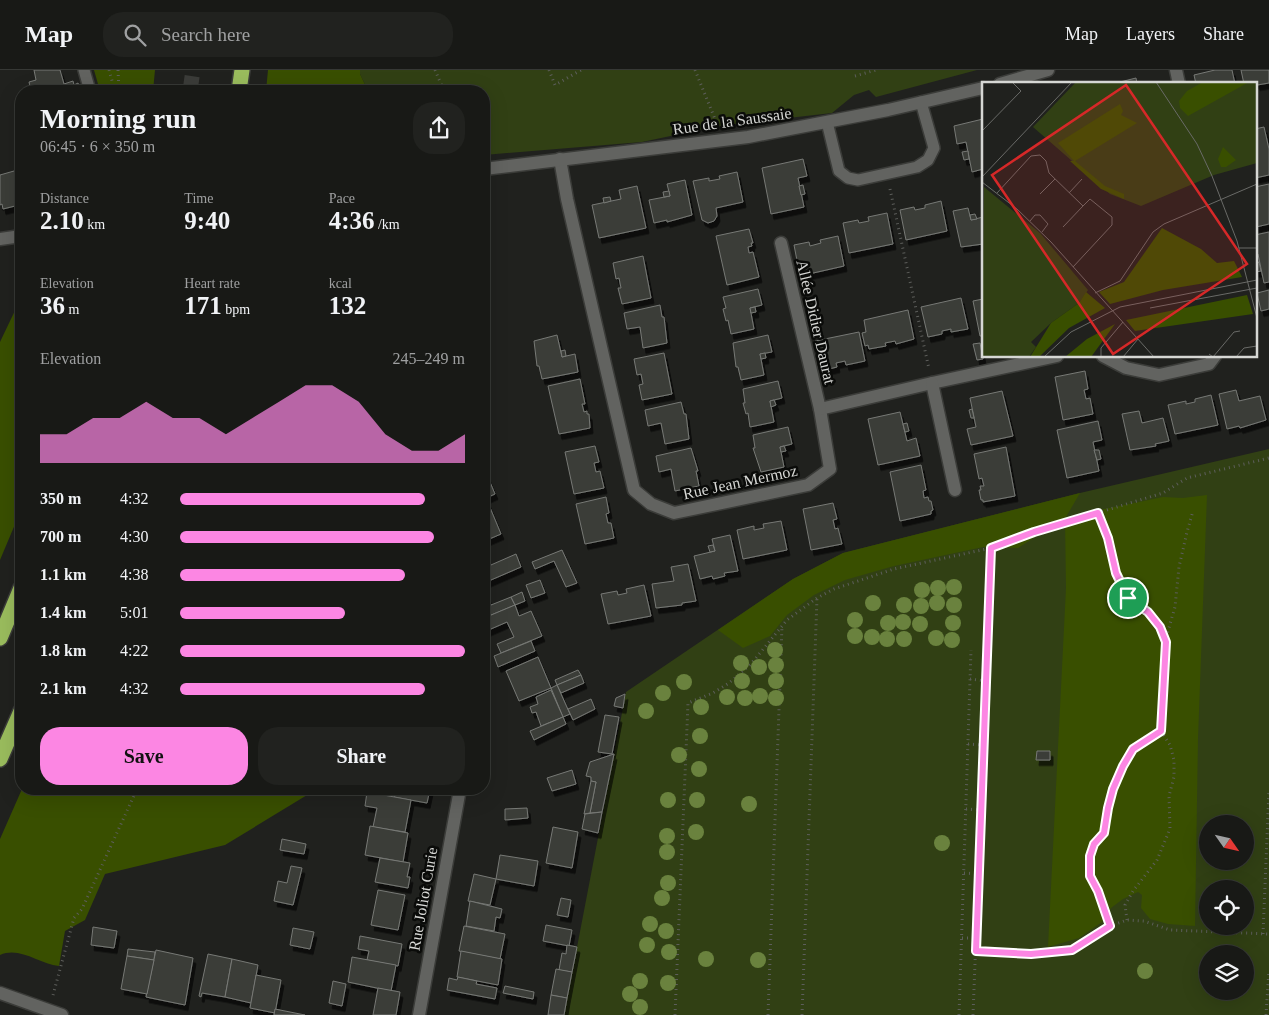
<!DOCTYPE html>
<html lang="en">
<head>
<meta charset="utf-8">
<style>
	:root { --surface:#181916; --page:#21221f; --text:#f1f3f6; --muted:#9fa0a1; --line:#363835; --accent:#fc86e3 }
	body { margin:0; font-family:"Times New Roman",serif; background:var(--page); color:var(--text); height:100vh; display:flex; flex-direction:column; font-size:19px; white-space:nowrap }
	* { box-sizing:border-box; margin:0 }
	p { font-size:16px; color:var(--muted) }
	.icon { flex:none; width:28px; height:28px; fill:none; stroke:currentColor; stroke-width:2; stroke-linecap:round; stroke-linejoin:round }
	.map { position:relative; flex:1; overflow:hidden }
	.side { position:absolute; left:15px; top:15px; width:475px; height:710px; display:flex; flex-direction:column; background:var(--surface); border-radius:20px; box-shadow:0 5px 20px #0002,0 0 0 1px var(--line) }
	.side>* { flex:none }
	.needle { width:32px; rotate:124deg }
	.controls { position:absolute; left:1199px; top:745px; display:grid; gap:10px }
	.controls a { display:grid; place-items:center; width:55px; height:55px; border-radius:50%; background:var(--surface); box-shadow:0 5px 20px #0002,0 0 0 1px var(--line); font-size:25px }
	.pin { position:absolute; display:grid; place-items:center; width:42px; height:42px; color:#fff; margin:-21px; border:2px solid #fff; border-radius:50%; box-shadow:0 1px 5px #0007 }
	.round { display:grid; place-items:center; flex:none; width:52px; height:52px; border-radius:20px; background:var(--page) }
	.head { display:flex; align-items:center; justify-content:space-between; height:85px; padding:0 25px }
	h1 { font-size:28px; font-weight:600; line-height:38px }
	.metrics { display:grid; grid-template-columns:repeat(3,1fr); gap:8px; height:85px; padding:5px 25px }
	.metrics div { display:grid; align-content:center }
	.metrics b { font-size:25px; font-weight:600 }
	.metrics small { font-size:14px; font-weight:400 }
	.metrics p { font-size:14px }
	.chart { height:140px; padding:10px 25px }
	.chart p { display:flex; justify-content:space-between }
	.chart svg { width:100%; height:90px; margin-top:5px; fill:var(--accent); opacity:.7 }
	.primary-button { display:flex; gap:10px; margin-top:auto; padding:10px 25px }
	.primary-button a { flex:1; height:58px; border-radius:20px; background:var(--accent); color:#111; font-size:20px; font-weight:600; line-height:58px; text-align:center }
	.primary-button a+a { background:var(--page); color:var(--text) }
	ul { padding:0 25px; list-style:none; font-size:16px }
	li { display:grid; grid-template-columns:80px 60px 1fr; align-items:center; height:38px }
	li i { height:12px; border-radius:6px; background:var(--accent) }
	header { display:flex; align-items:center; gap:30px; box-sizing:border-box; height:70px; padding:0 25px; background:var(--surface); border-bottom:1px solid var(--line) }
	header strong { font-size:24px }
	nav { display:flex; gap:28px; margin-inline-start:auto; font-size:18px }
	.search { width:350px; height:45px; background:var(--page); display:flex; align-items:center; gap:12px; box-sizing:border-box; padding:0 18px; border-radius:20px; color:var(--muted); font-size:19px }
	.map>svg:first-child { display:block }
	.green { fill:#314014; fill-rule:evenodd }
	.forest { fill:#394f00 }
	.building { fill:#3b3d39; stroke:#777975; filter:url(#shadow) }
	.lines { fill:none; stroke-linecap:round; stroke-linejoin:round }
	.highway-tunnel { stroke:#3b3c39; stroke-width:15; stroke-dasharray:15 8; stroke-linecap:butt }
	.lane-casing { stroke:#3b3c39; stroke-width:14 }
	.street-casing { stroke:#3b3c39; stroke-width:15 }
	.highway-casing { stroke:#3b3c39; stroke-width:18 }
	.path { stroke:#5d5e5b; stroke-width:3; stroke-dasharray:1 4; stroke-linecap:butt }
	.lane { stroke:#626360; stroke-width:11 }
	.street { stroke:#626360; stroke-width:12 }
	.highway { stroke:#9abc5d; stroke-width:15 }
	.tree { fill:#6a823e }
	.route-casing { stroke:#fff; stroke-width:10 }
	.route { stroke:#fc86e3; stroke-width:6 }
	.labels { text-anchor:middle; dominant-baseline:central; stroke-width:5; stroke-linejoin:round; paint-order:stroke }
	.street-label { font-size:16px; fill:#d6d7d4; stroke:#0a0b09 }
	.inset-road { fill:none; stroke:#696a67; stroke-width:1 }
	.view { fill:#d62828; fill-opacity:0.15; stroke:#d62828; stroke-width:2.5 }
	.inset-edge { fill:none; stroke:#d6d7d4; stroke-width:2.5 }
</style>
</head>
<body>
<header>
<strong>Map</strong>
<div class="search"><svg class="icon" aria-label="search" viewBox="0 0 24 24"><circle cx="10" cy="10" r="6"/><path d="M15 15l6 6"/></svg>Search here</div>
<nav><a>Map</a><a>Layers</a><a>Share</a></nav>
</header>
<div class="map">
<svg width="1269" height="945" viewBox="0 0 1269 945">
	<defs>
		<filter id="shadow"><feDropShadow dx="3" dy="5.5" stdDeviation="0" flood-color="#0009"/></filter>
	</defs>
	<rect width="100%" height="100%" fill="#20211e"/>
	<g class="green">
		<path d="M360,0H977L876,27L869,20L854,25L832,43L718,56L642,72L484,85V21H368L360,4Z"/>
		<path d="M1269,379V945H564L626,622L793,509L843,483L1080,423ZM1208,754H1245V791H1208ZM1208,819H1245V856H1208ZM1208,884H1245V921H1208Z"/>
	</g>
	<g class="forest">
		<path d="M94,0H155L153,21H100Z"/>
		<path d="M268,0H360V4L368,21H266Z"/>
		<path d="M21,228V440L0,490V272Z"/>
		<path d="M1080,423L1066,447L1163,427L1183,428L1207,425L1198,669L1195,856L1168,854L1150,849L1141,838L1142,825L1138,822L1123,829L1111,838L1102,852L1079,868L1048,877L1066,518L1065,448L1018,478L983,477L894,496L845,510L814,525L787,545L770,566L743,578L718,560L793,509L843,483Z"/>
		<path d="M22,719H317L225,775L105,804L85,850L65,861L59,896C39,894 20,876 0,885V769Z"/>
	</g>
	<g class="building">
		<path d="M34,0H60L64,14L73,11L74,15L78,13L80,18L67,21H31L29,12L36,10Z"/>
		<path d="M1215,0H1232L1235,14H1196L1194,5Z"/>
		<path d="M1241,0H1269V13L1257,15V13L1244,14Z"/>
		<path d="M1136,8L1137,14H1120V12Z"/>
		<path d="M983,49V99L972,102L966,72L957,74L954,56Z"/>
		<path d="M1264,57L1269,79V105L1255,108V59Z"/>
		<path d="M968,81L969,89L964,90L962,82Z"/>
		<path d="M803,89L807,106L798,108L804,137L771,144L762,98Z"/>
		<path d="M21,99V122L16,124L19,135L3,139L2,134L0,135V105Z"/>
		<path d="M737,102L743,132L716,138L717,146L714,151L708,153L702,150L693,111L709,108V111L720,109L719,106Z"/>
		<path d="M685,110L692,145L667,152V150L654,153L649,130L670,126L667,114Z"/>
		<path d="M1269,114V154L1256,157L1255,117Z"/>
		<path d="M803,115L805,124L801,125L799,116Z"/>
		<path d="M637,116L646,158L599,168L592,135L621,129L619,120Z"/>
		<path d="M669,121L670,126L664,127L663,122Z"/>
		<path d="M21,122V135H19L16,124Z"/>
		<path d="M610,127L611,131L604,133L603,128Z"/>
		<path d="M941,131L947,161L906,170L900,140L914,137L915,140L925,138V135Z"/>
		<path d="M968,138L971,150L983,147V174L961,177L953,141Z"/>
		<path d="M887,143L893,174L849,183L843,153L858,150L859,153L869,151L868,147Z"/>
		<path d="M975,144L977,149L971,150L970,145Z"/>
		<path d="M749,159L753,173H751L752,176L748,177L749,183L753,182L759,207L727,215L716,166Z"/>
		<path d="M1269,162V212L1264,213L1258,184L1255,185V165Z"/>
		<path d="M838,166L844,196L800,206L794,175L809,172L810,176L821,173L820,170Z"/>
		<path d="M643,186L651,228L622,234L618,218H621L619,208L616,209L613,193Z"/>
		<path d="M1259,192L1261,201L1256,202L1255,193Z"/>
		<path d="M758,219L762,235L750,238L754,259L731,264L728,250L726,251L723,239L726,238L723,227Z"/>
		<path d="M1269,220V239L1261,241L1257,223Z"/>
		<path d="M961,228L968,259L951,262V259L942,261V264L928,267L921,237Z"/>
		<path d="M983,229V266H980L973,231Z"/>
		<path d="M660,235L662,247H664L667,273L643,278L640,257L627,259L624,243Z"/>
		<path d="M755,237L756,242L751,243L750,238Z"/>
		<path d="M908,240L914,269L896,274L895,271L885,273L886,276L869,279L868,275L865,276L862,263L866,262L864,250Z"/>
		<path d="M859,262L865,291L846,295L845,291L836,293L837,297L821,301L815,271Z"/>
		<path d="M557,265L562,287L575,284L578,302L542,309L539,296H537L534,271Z"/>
		<path d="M768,265L772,282L760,284L764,305L741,310L738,297H736L733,273Z"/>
		<path d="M980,273L983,289L977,290L973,274Z"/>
		<path d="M565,280L566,286L562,287L561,281Z"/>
		<path d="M664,283L672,324L642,330L639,315L643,314L641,304L637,305L634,289Z"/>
		<path d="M765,283L766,288L761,289L760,284Z"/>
		<path d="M1085,301L1088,319L1084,320L1086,329L1090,328L1093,344L1063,350L1055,307Z"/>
		<path d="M580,309L585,334H582L584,342L587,341V344H589L590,358L559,364L548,316Z"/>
		<path d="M778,311L782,328L770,331L774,352L750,357L748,343L746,344L743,333H745L743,319Z"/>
		<path d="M1236,320L1239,331L1260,326L1266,350L1240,358L1239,356L1227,359L1219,324Z"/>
		<path d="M1002,321L1013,366L971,375L967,359L976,357L970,328Z"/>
		<path d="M1211,325L1218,355L1175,364L1168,335L1186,331V334L1195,332V329Z"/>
		<path d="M774,330L776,335L771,337L770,331Z"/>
		<path d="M681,332L684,344H686L689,369L665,374L661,353L648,356L645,340Z"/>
		<path d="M972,339L974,348H971L969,340Z"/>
		<path d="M1139,341L1142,353L1163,348L1169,371L1155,374L1156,376L1130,380L1122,344Z"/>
		<path d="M900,342L907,371L916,368L920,386L878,395L868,349Z"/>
		<path d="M1098,351L1102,370L1093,372L1099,401L1067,408L1057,360Z"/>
		<path d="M907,353L909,361L905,362L903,354Z"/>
		<path d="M788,357L792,374L780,377L784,397L761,402L753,378H755L753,365Z"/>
		<path d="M595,376L599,392L594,393L596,402L600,401L604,418L574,424L565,382Z"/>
		<path d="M784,376L786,381L781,382L780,377Z"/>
		<path d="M1006,377L1015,426L983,432V430H981L979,420H981L980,416H984L982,408L979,409L974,384Z"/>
		<path d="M691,378L698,401H696L699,416L675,421L671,399L659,402L656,386Z"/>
		<path d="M1094,380H1099L1101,389L1097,390Z"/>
		<path d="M921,395L926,420L923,421L924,428L928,427L929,431H931L933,440L931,441V444L900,451L890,402Z"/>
		<path d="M484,398L495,424L484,429Z"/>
		<path d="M606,427L609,443L606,444L608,453H611L614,468L585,474L576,434Z"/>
		<path d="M486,428L501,464L487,470L484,462V429Z"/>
		<path d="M833,433L837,449L833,450L835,459L838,458L842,474L811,480L803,439Z"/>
		<path d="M781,451L787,480L743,489L737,460L754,456V460L764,458L763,454Z"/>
		<path d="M730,465L738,501L724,503L725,506L713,509L712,506L700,509L694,486L715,481L712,469Z"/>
		<path d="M713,475L715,481L710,482L708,476Z"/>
		<path d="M562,480L577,513L566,517L554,491L535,499L532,492Z"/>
		<path d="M516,484L521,497L484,513V498Z"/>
		<path d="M688,494L696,531L682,533V535L656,538L652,514L674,511L671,497Z"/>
		<path d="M540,510L545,523L531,528L526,515Z"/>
		<path d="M644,515L651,546L608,554L601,524L617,521L618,525L627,523L626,519Z"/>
		<path d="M484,518L491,535L511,527L515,535L484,548Z"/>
		<path d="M522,522L525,531L515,535L511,527Z"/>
		<path d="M515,535L519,546L531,541L542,566L501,583L497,574L514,567L507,552L484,562V548Z"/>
		<path d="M531,571L535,581L498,597L494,586Z"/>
		<path d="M538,587L551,618L519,631L506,601Z"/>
		<path d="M578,600L581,605L557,615L555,610Z"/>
		<path d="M581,605L584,613L561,623L557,615Z"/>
		<path d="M557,615L570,644L563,647L551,618Z"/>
		<path d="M551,620L563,647L541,656L536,642L532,643L530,637L538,634L536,627Z"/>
		<path d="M625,624L623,638L614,636L616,628Z"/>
		<path d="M591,629L595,639L573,650L568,639Z"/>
		<path d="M605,645L619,647L612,684L598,682Z"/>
		<path d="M563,647L566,654L534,670L530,661Z"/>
		<path d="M1037,681H1050V690H1036Z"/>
		<path d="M614,684L602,742L590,743L596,712L591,711V707L586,706L590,692Z"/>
		<path d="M572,700L576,714L552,721L547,708Z"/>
		<path d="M591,711L596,712L590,743L584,744Z"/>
		<path d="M396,719H430L427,733L394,727Z"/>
		<path d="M367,722L411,730L405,762L373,757L377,738L365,736Z"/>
		<path d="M527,738L528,748L505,750V739Z"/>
		<path d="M602,742L598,763L582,759L585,744Z"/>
		<path d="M370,756L408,763L403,792L365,785Z"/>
		<path d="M553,757L578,762L572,798L546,793Z"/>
		<path d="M282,769L306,774L304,784L280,780Z"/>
		<path d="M500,785L538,791L534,816L496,809Z"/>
		<path d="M380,788L410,793L407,807H410L408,818L375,812Z"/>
		<path d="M291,796L302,798L293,835L274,831L278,811L287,813Z"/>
		<path d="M474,804L496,809L490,835L468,831Z"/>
		<path d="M378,820L405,825L398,860L371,855Z"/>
		<path d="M561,828L571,830L568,847L557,845Z"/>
		<path d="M470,831L502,839L500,848L496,847L494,861L466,856Z"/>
		<path d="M546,855L572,860L569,876L543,871Z"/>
		<path d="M464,856L505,864L500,889L459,881Z"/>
		<path d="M93,857L117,861L114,878L91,875Z"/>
		<path d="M293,858L314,862L310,879L290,875Z"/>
		<path d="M360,866L402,874L398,896L367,890L369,881L358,879Z"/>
		<path d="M567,875L577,877L572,902L559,900L562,883L566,884Z"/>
		<path d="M128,879L155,882L154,890L127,886Z"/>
		<path d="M156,880L193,888L185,935L146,927Z"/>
		<path d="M461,881L502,889L498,915L457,907Z"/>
		<path d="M208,884L232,889L225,927L202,923L201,927L199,926Z"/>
		<path d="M127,886L154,890L147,924L121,919Z"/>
		<path d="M352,887L396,895L391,921L348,912Z"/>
		<path d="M232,889L258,895L251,933L225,927Z"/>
		<path d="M556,899L572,902L567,928L551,925Z"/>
		<path d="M256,905L281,910L275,943L250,938Z"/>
		<path d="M458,907L477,911L476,914L497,918L495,929L447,920L449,908L457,910Z"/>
		<path d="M333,911L346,914L342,936L329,933Z"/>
		<path d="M505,916L534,922L533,929L503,923Z"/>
		<path d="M378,918L400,922L396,945H373Z"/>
		<path d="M551,925L567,928L564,945H548Z"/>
		<path d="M275,939L305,945H274Z"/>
	</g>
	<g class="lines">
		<path class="highway-tunnel" d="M190,21L193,0"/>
		<defs>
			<g id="lane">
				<path d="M84,0L90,21"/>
				<path d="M827,52L839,101L848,108L858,110L917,97L928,90L934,78L921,32"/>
			</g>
			<g id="street">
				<path d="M1176,0L1179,14"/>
				<path d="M1000,14L1048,0"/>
				<path d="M560,89L567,129L634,420L651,434L674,443L808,415L830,399L820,339L932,313L1057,286"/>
				<path d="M484,99L748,67L888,40L983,18"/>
				<path d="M0,169L21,166"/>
				<path d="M781,173L820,339"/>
				<path d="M1103,286L1126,298L1159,305L1209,294L1215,286"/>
				<path d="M932,313L955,420"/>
				<path d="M0,923L62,945"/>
				<path d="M419,945L460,719"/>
			</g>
			<g id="highway">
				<path d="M239,21L242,0"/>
				<path d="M0,568L21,518"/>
				<path d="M0,689L21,641"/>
			</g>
		</defs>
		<use href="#lane" class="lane-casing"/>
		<use href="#street" class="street-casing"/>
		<use href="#highway" class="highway-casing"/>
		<g class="path">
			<path d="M109,0L115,21"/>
			<path d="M118,0L119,21"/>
			<path d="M435,0L444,21"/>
			<path d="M549,0L555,15L581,0"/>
			<path d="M695,0L715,49"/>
			<path d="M855,6L876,0"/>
			<path d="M890,119L929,299"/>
			<path d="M1098,443L1108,468L1116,503L1128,528L1148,541L1160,557L1165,571"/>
			<path d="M970,609L986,611"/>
			<path d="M968,674L983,675"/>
			<path d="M966,739L981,740"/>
			<path d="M964,803L978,804"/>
			<path d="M1127,850L1125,835L1133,821L1157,790L1170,759L1169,726L1174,707V690L1170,675L1161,661L1163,595L1166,568L1175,537L1179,497L1187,462L1193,441"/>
			<path d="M1110,856L1098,821L1090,806V786L1094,774L1104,763L1108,739L1123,695L1133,679L1160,661"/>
			<path d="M1263,864L1269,720"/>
			<path d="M962,868H976"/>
			<path d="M976,881L1031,884L1072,880L1110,856L1127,850L1144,851L1170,860L1269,864"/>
			<path d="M53,925L74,848L82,839L137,719"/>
			<path d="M675,945L688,633L713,623L729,613L751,594L787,550L817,528L834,519L894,499L991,478L1034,462L1163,423L1187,408L1269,388"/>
			<path d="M768,945L782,556"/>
			<path d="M802,945L817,528"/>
			<path d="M959,945L971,580"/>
			<path d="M973,945L991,478"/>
			<path d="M1266,945L1269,900"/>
		</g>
		<use href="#lane" class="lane"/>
		<use href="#street" class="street"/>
		<use href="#highway" class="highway"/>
	</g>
	<g class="tree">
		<circle cx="954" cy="517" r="8"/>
		<circle cx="938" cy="518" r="8"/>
		<circle cx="922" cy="520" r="8"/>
		<circle cx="873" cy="533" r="8"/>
		<circle cx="937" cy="533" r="8"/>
		<circle cx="904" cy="535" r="8"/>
		<circle cx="954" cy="535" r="8"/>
		<circle cx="921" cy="536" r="8"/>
		<circle cx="855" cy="550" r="8"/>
		<circle cx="903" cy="552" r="8"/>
		<circle cx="888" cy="553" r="8"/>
		<circle cx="953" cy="553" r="8"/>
		<circle cx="920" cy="554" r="8"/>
		<circle cx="855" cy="566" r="8"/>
		<circle cx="872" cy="567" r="8"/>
		<circle cx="936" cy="568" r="8"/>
		<circle cx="887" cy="569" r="8"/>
		<circle cx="904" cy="569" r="8"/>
		<circle cx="952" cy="570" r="8"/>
		<circle cx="775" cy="580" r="8"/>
		<circle cx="741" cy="593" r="8"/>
		<circle cx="776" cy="595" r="8"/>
		<circle cx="759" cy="597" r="8"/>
		<circle cx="742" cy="611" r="8"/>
		<circle cx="776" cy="611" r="8"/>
		<circle cx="684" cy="612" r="8"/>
		<circle cx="663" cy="623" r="8"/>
		<circle cx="760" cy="626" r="8"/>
		<circle cx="727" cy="627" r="8"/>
		<circle cx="745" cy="628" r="8"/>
		<circle cx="776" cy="628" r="8"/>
		<circle cx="701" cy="637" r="8"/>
		<circle cx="646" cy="641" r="8"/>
		<circle cx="700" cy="666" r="8"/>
		<circle cx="679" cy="685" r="8"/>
		<circle cx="699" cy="699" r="8"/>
		<circle cx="668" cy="730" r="8"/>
		<circle cx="697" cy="730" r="8"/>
		<circle cx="749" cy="734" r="8"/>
		<circle cx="696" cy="762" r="8"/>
		<circle cx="667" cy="766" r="8"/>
		<circle cx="942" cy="773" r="8"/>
		<circle cx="667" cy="782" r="8"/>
		<circle cx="668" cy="813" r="8"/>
		<circle cx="662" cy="828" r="8"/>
		<circle cx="650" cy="854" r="8"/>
		<circle cx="666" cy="861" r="8"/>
		<circle cx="647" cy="875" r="8"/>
		<circle cx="669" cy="882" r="8"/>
		<circle cx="706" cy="889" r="8"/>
		<circle cx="758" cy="890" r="8"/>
		<circle cx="1145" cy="901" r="8"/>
		<circle cx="640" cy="911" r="8"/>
		<circle cx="668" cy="913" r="8"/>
		<circle cx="630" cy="924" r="8"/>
		<circle cx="640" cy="937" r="8"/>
	</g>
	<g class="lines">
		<defs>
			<path id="route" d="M1098,443L1108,468L1116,503L1128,528L1148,542L1160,557L1166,572L1161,661L1133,679L1123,696L1113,719L1108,738L1104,763L1094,774L1090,786V806L1098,821L1110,856L1072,880L1031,884L976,881L991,478L1034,462Z"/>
		</defs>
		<use href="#route" class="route-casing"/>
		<use href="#route" class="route"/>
	</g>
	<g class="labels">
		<g class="street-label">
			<text transform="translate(732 51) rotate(-8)">Rue de la Saussaie</text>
			<text transform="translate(816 252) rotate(77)">Allée Didier Daurat</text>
			<text transform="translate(740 412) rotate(-12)">Rue Jean Mermoz</text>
			<text transform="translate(423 829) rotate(-80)">Rue Joliot Curie</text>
		</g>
	</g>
	<g transform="translate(982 12)">
		<rect width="275" height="275" fill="#20211e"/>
		<path d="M94,0H275V81L232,93L159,124L128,112L51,45ZM2,105L58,151L106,208L97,221L69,241L49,260L54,265L47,275H0Z" fill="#314014"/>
		<path d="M221,0H267L206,34L198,26L197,19L205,9ZM138,22L141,29L139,33L155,41L93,79L123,104L142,112V117L119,107L88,79H92L76,61ZM241,65L254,78L244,85H239L236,77ZM180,146L219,167L235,181L252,179L260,195L181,208L128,222L117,210L142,200ZM104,210L123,226L87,246L57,275H48L69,241L97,221ZM265,213L271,232L153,249L144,238ZM133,242L109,275H83L105,257Z" fill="#394f00"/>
		<path class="inset-road" d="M174,0L215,62L230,94L255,159L275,236M0,49L39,9L30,0M0,95L90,0M0,100L35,127L69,160L172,275M15,111L49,74L58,73L64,79L67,91L101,124L108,117L130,135V143L91,185M87,111L100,97M58,112L73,97M48,139L53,133H58L66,142L60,150M81,145L101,124M257,166H275M113,211L138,199L171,150L182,142L275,102M168,226L275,206M227,272L231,275L252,250L258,249M62,275L89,250L138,225L275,198M119,275V266L141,240M141,275L156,257M254,275L262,266L275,264"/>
		<path class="view" d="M144,3L265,182L131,272L10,93Z"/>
		<rect width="275" height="275" class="inset-edge"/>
	</g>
</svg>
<div class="controls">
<a><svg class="needle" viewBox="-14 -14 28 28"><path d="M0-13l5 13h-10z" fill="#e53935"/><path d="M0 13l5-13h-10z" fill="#9fa0a1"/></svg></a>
<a><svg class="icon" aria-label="locate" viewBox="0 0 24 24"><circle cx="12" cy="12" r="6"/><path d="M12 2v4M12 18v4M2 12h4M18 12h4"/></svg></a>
<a><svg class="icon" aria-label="layers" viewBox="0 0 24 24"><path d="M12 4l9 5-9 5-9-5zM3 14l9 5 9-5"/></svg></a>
</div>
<div class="pin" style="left:1128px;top:528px;background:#1e9e55"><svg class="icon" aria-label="arrive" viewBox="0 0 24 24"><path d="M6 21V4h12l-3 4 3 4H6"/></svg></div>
<section class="side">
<div class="head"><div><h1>Morning run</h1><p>06:45 · 6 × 350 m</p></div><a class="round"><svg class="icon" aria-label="share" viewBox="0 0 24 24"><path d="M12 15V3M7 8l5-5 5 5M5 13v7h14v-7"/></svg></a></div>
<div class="metrics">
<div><p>Distance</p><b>2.10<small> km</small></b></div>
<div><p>Time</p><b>9:40</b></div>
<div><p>Pace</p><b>4:36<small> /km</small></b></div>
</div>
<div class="metrics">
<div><p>Elevation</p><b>36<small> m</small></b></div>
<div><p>Heart rate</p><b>171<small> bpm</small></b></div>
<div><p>kcal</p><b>132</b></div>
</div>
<div class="chart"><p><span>Elevation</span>245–249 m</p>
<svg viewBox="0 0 160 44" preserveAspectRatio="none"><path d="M0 44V30L10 30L20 22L30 22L40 14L50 22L60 22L70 30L80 22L90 14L100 6L110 6L120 14L130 30L140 38L150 38L160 30V44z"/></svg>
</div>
<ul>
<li><b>350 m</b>4:32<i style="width:86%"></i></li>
<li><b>700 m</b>4:30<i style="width:89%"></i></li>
<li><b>1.1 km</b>4:38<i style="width:79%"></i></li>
<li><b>1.4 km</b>5:01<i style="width:58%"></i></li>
<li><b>1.8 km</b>4:22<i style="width:100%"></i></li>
<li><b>2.1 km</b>4:32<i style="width:86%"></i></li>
</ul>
<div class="primary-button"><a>Save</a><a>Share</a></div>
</section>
</div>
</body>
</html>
